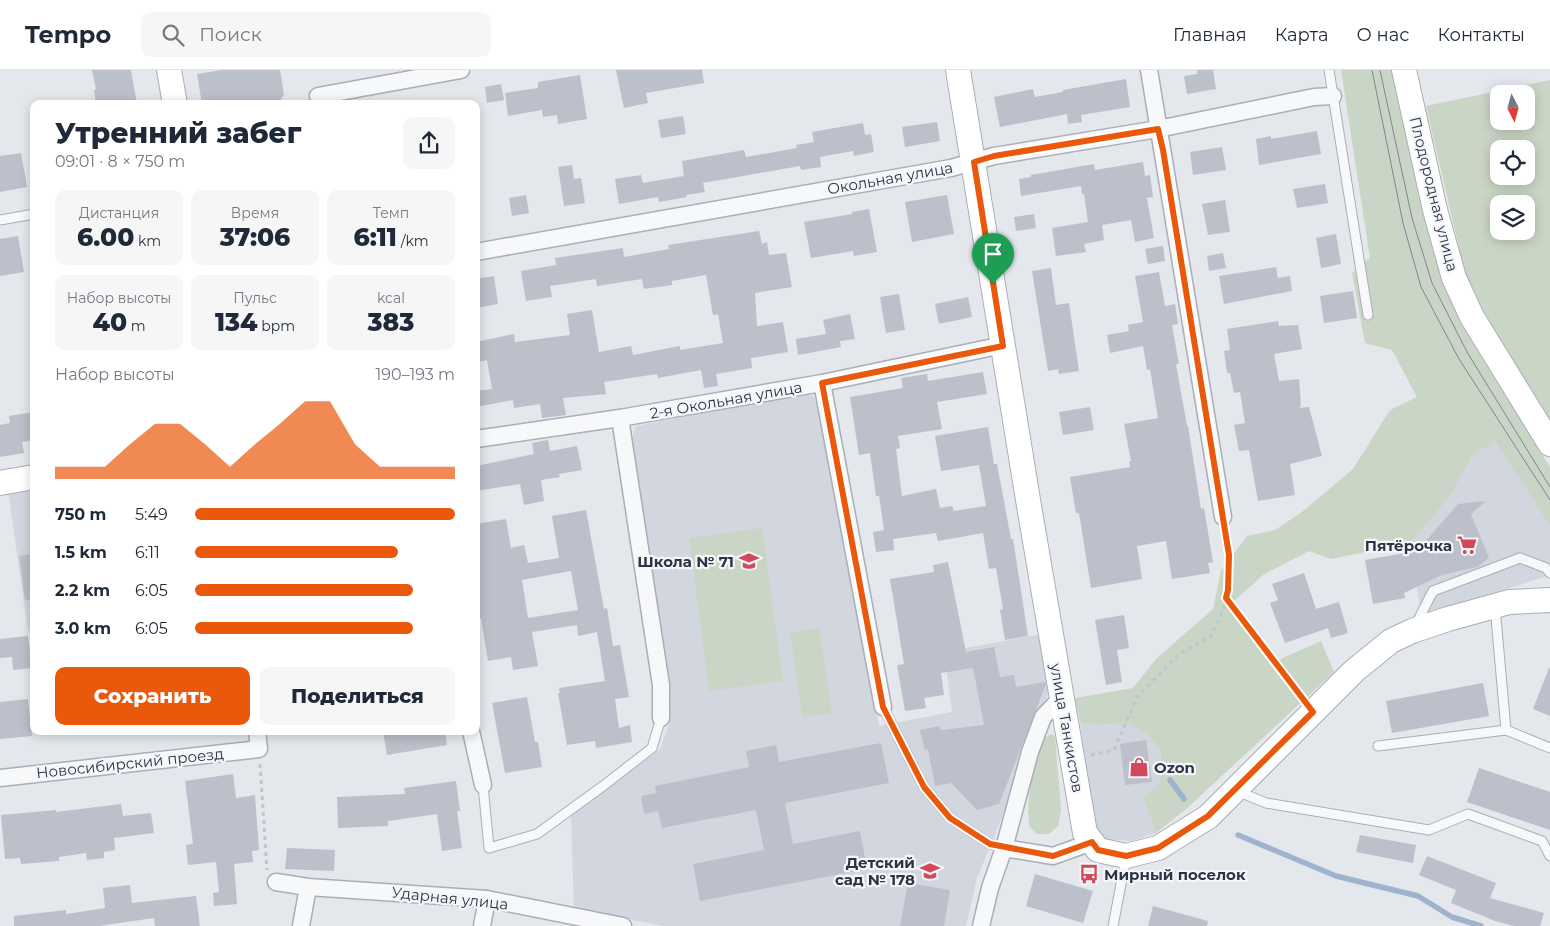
<!DOCTYPE html>
<html lang="ru">
<head>
<meta charset="utf-8">
<style>
	:root { --surface:#fff; --page:#f6f6f7; --text:#1f2937; --muted:#747a83; --line:#e0e1e3; --accent:#ea580c }
	body { margin:0; font-family:Montserrat,sans-serif; background:var(--page); color:var(--text); height:100vh; display:flex; flex-direction:column; font-size:19px; white-space:nowrap }
	* { box-sizing:border-box; margin:0 }
	p { font-size:16px; color:var(--muted) }
	.icon { flex:none; width:28px; height:28px; fill:none; stroke:currentColor; stroke-width:2; stroke-linecap:round; stroke-linejoin:round }
	.map { position:relative; flex:1; overflow:hidden }
	.sheet { position:absolute; left:30px; top:30px; width:450px; height:635px; display:flex; flex-direction:column; background:var(--surface); border-radius:10px; box-shadow:0 2px 12px #0003 }
	.sheet>* { flex:none }
	.needle { width:32px; rotate:174deg }
	.controls { position:absolute; left:1490px; top:15px; display:grid; gap:10px }
	.controls a { display:grid; place-items:center; width:45px; height:45px; border-radius:10px; background:var(--surface); box-shadow:0 2px 12px #0003; font-size:25px }
	.pin { position:absolute; display:grid; place-items:center; width:42px; height:42px; color:#fff; margin:-51px -21px; border-radius:50% 50% 50% 0; rotate:-45deg; box-shadow:0 0 5px #0007 }
	.pin .icon { rotate:45deg }
	.round { display:grid; place-items:center; flex:none; width:52px; height:52px; border-radius:10px; background:var(--page) }
	.overview { display:flex; align-items:center; justify-content:space-between; height:85px; padding:0 25px }
	h1 { font-size:28px; font-weight:800; line-height:38px }
	.metrics { display:grid; grid-template-columns:repeat(3,1fr); gap:8px; height:85px; padding:5px 25px }
	.metrics div { display:grid; align-content:center; border-radius:10px; background:var(--page); text-align:center }
	.metrics b { font-size:25px; font-weight:800 }
	.metrics small { font-size:14px; font-weight:400 }
	.metrics p { font-size:14px }
	.chart { height:140px; padding:10px 25px }
	.chart p { display:flex; justify-content:space-between }
	.chart svg { width:100%; height:90px; margin-top:5px; fill:var(--accent); opacity:.7 }
	.action { display:flex; gap:10px; margin-top:auto; padding:10px 25px }
	.action a { flex:1; height:58px; border-radius:10px; background:var(--accent); color:#fff; font-size:20px; font-weight:800; line-height:58px; text-align:center }
	.action a+a { background:var(--page); color:var(--text) }
	ul { padding:0 25px; list-style:none; font-size:16px }
	li { display:grid; grid-template-columns:80px 60px 1fr; align-items:center; height:38px }
	li i { height:12px; border-radius:6px; background:var(--accent) }
	header { display:flex; align-items:center; gap:30px; box-sizing:border-box; height:70px; padding:0 25px; background:var(--surface); border-bottom:1px solid var(--line) }
	header strong { font-size:24px }
	nav { display:flex; gap:28px; margin-inline-start:auto; font-size:18px }
	.search { width:350px; height:45px; background:var(--page); display:flex; align-items:center; gap:12px; box-sizing:border-box; padding:0 18px; border-radius:10px; color:var(--muted); font-size:19px }
	.map>svg:first-child { display:block }
	.built { fill:#d2d6de }
	.green { fill:#c9d6c5; fill-rule:evenodd }
	.lines { fill:none; stroke-linecap:round; stroke-linejoin:round }
	.stream { stroke:#9fb4cc; stroke-width:5.5 }
	.building { fill:#bbc0ca; fill-rule:evenodd }
	.lane-casing { stroke:#a9aeb7; stroke-width:11 }
	.street-casing { stroke:#a9aeb7; stroke-width:19 }
	.secondary-casing { stroke:#a9aeb7; stroke-width:26 }
	.path { stroke:#c2c5cb; stroke-width:3; stroke-dasharray:4 4; stroke-linecap:butt }
	.lane { stroke:#f7f8fa; stroke-width:9 }
	.street { stroke:#f7f8fa; stroke-width:16 }
	.secondary { stroke:#fff; stroke-width:24 }
	.tram { stroke:#7d8696; stroke-width:1 }
	.route-casing { stroke:#fff; stroke-width:10 }
	.route { stroke:#ea580c; stroke-width:6 }
	.labels { text-anchor:middle; dominant-baseline:central; stroke-width:4.5; stroke-linejoin:round; paint-order:stroke }
	.street-label { font-size:15px; fill:#2b3445; stroke:#f4f6f9 }
	.poi-label { font-size:15px; font-weight:bold; fill:#2b3445; stroke:#f4f6f9; text-anchor:end }
</style>
</head>
<body>
<header>
<strong>Tempo</strong>
<div class="search"><svg class="icon" aria-label="search" viewBox="0 0 24 24"><circle cx="10" cy="10" r="6"/><path d="M15 15l6 6"/></svg>Поиск</div>
<nav><a>Главная</a><a>Карта</a><a>О нас</a><a>Контакты</a></nav>
</header>
<div class="map">
<svg width="1550" height="856" viewBox="0 0 1550 856">
	<rect width="100%" height="100%" fill="#e4e7ec"/>
	<g class="built">
		<path d="M801,324L813,326L820,339L879,656L952,642L944,582L1042,564L1050,620L996,762L977,808L966,856H664L574,839L571,745L660,679L670,652L671,624L630,373L636,356Z"/>
		<path d="M1495,370L1550,456V505L1497,522L1421,544L1410,473L1450,427L1472,386Z"/>
		<path d="M34,415V560H28L8,420Z"/>
		<path d="M1080,652L1098,655L1127,653L1147,664L1161,680L1160,712L1143,728L1156,763L1131,771L1104,769L1094,754Z"/>
	</g>
	<g class="green">
		<path d="M1341,0H1392L1423,145L1444,210L1475,277L1550,397V456L1495,371L1472,386L1450,427L1410,473L1331,489L1309,481L1263,505L1231,534L1276,591L1321,571L1334,602L1185,740L1156,763L1143,728L1160,712L1161,680L1147,664L1127,653L1098,655L1080,652L1075,628L1133,618L1156,589L1213,539L1221,501L1247,466L1275,460L1302,442L1353,399L1390,340L1417,327L1392,280L1365,273L1352,203L1370,188Z"/>
		<path d="M1550,10V350L1491,255L1465,203L1426,36ZM1499,24H1526V51H1499ZM1499,79H1526V106H1499ZM1499,134H1526V161H1499Z"/>
		<path d="M762,458L783,611L709,621L689,468Z"/>
		<path d="M819,558L832,643L802,647L790,563Z"/>
		<path d="M1052,664L1055,667L1061,740L1058,756L1049,764H1037L1029,756C1026,724 1033,698 1044,668Z"/>
	</g>
	<g class="lines">
		<g class="stream">
			<path d="M1170,710L1184,729"/>
			<path d="M1238,765L1336,806L1418,826L1452,847L1481,856"/>
		</g>
	</g>
	<g class="building">
		<path d="M92,0H131L137,34H96L94,20L96,19Z"/>
		<path d="M222,0H280L284,25L277,34H202L197,4Z"/>
		<path d="M616,0H702L704,13L646,23L648,33L624,38Z"/>
		<path d="M1197,0H1213L1216,19L1187,24L1184,6L1197,4Z"/>
		<path d="M580,5L587,49L558,54L557,45L543,47L542,40L508,46L505,23L538,18V12Z"/>
		<path d="M1126,9L1130,37L1081,45L1082,52L1068,54L1067,44L1000,57L994,27L1033,19L1035,27L1063,22V20Z"/>
		<path d="M501,14L504,30L487,33L485,17Z"/>
		<path d="M683,46L686,64L661,68L658,50Z"/>
		<path d="M937,52L940,71L905,77L902,57Z"/>
		<path d="M863,53L865,65L871,64L874,82L854,86L853,81L820,87L821,97L801,100L800,96L703,113L705,122L686,125L687,127L659,132L658,127L619,134L615,109L641,105L643,113L684,106L682,91L744,80L746,87L797,78L796,75L814,72L812,62Z"/>
		<path d="M1317,61L1321,84L1259,95L1256,69L1271,66V69Z"/>
		<path d="M1222,77L1226,100L1193,105L1190,82Z"/>
		<path d="M21,83L27,117L0,122V86Z"/>
		<path d="M1143,92L1145,106L1150,105L1153,127L1147,128L1154,168L1135,172L1131,150L1102,155L1104,170L1084,174L1086,182L1056,186L1052,158L1088,152L1084,124H1082L1081,116L1021,126L1019,109L1031,107V105L1094,94L1095,100Z"/>
		<path d="M572,95L574,109L581,108L585,133L564,136L558,97Z"/>
		<path d="M1325,114L1328,133L1297,138L1293,119Z"/>
		<path d="M526,125L529,143L512,146L509,128Z"/>
		<path d="M947,125L954,164L912,172L905,132Z"/>
		<path d="M1225,130L1230,162L1208,165L1202,134Z"/>
		<path d="M869,139L877,182L854,186L853,181L811,188L804,152L852,144V142Z"/>
		<path d="M1034,144L1036,158L1016,161L1014,147Z"/>
		<path d="M759,161L762,174L767,172L769,185L786,183L792,217L755,223L757,256L783,252L788,282L751,288L752,298L716,304L718,316L704,318L701,300L658,308L657,304L604,312L606,324L563,328L566,345L542,348L540,334L514,338L513,330L476,337V321L492,319L487,290L478,292L476,272L514,264L515,272L570,265L567,244L592,240L599,282L631,276L633,285L680,276V280L723,273L718,244L713,245L706,205L672,211V215L644,219L642,209L597,216L596,209L550,216L552,227L526,231L521,201L556,195L555,188L623,178L624,187L669,179L668,175Z"/>
		<path d="M1336,164L1341,194L1321,198L1316,168Z"/>
		<path d="M18,166L24,202L0,206V169Z"/>
		<path d="M1163,176L1165,191L1148,194L1145,179Z"/>
		<path d="M1223,183L1226,198L1209,201L1207,186Z"/>
		<path d="M1276,197L1278,208L1290,206L1292,221L1224,234L1219,206Z"/>
		<path d="M1051,198L1056,235L1069,233L1079,301L1059,304L1058,299L1048,301L1032,201Z"/>
		<path d="M1159,202L1165,236L1175,234L1178,254L1172,255L1179,294H1176L1187,356H1188L1201,439L1204,438L1213,492L1208,493L1210,503L1172,509L1166,471L1137,476L1142,509L1091,518L1079,443H1076L1070,407L1130,397L1129,391H1131L1124,354L1158,348L1150,299L1147,300L1143,276L1110,283L1107,265L1129,261L1128,255L1143,252L1135,206Z"/>
		<path d="M494,206L498,234L476,238V209Z"/>
		<path d="M1353,221L1357,248L1324,253L1320,226Z"/>
		<path d="M899,224L905,260L886,263L880,227Z"/>
		<path d="M968,227L972,247L939,254L935,234Z"/>
		<path d="M850,244L855,269L840,271L841,277L798,285L796,269L826,264L823,250Z"/>
		<path d="M1278,251L1279,256L1298,255L1302,279L1274,284L1279,311L1299,309L1301,335L1299,338L1309,337L1322,386L1290,394L1295,425L1258,431L1249,380L1239,381L1234,355L1245,353L1240,322L1234,323L1230,303H1227L1224,281L1230,280L1227,259Z"/>
		<path d="M983,302L987,324L937,332L942,359L898,366L900,378L896,379L902,426L936,419L940,438L952,436L954,441L986,436L979,395L941,401L935,366L988,357L994,394H997L1011,469H1013L1028,566L1005,570L1000,540L1003,539L996,498L989,499L983,463L938,471L936,463L893,469L894,480L876,482L873,462L884,460L879,426H876L870,383L859,385L850,327L903,318L901,308L927,304L928,311Z"/>
		<path d="M1090,337L1094,360L1063,365L1059,342Z"/>
		<path d="M34,342V370L22,372L24,383L0,387V355L10,353L9,346Z"/>
		<path d="M548,370L550,381L577,376L582,400L559,404L560,407L541,410L544,431L524,435L520,414L476,421V396L534,384L532,373Z"/>
		<path d="M1486,431L1471,444L1489,488L1477,497L1442,505L1404,523L1405,528L1373,534L1365,490L1417,481L1458,434Z"/>
		<path d="M586,440L604,539L607,538L613,576L620,575L629,627L615,629L619,658L630,655L632,672L596,678L595,671L567,675L558,623H560L559,618L605,611L597,562L578,566L577,555L532,562L538,596L513,600L511,587L488,591L481,548L476,549V454L506,449L511,478L524,475L528,493L559,488L552,446ZM571,501L578,540L528,548L522,510Z"/>
		<path d="M34,484V530H25L19,486Z"/>
		<path d="M948,492L966,582L994,577L1000,607L1014,605L1016,617L1045,612L1046,614L999,734L977,740L951,713L935,716L928,679L925,680L920,660L940,656L941,660L984,655L973,598L941,603L944,625L924,628L926,638L905,641L897,595L904,594L890,509L934,502L933,495Z"/>
		<path d="M1304,503L1316,539L1339,532L1348,563L1331,568L1328,558L1285,573L1270,533L1278,530L1272,514Z"/>
		<path d="M1124,545L1129,578L1117,580L1122,612L1106,615L1095,550Z"/>
		<path d="M28,566L32,598L13,600L12,587L0,588V569Z"/>
		<path d="M1549,598L1550,599V646L1533,639Z"/>
		<path d="M1483,613L1489,646L1392,663L1386,631Z"/>
		<path d="M527,627L535,672H538L542,697L505,703L492,633Z"/>
		<path d="M28,629L32,666L0,669V632Z"/>
		<path d="M383,661H445L447,675L387,685Z"/>
		<path d="M1146,670L1152,712L1125,715L1120,674Z"/>
		<path d="M881,673L889,713L785,733L793,774L860,761L867,799L700,831L693,794L764,780L756,740L662,758L658,741L644,744L641,726L656,723L655,716L749,697L746,681L776,675L779,692Z"/>
		<path d="M1479,698L1550,722V760L1467,732Z"/>
		<path d="M233,704L236,728L255,725L259,780L252,781L253,792L234,794L237,834L214,836L213,823L219,822L216,792L188,795L186,775L193,774L185,711Z"/>
		<path d="M456,711L460,741H457L462,778L442,781L437,744L388,751V756L338,758L337,727L405,724L404,718Z"/>
		<path d="M121,734L123,746L151,743L154,763L114,768L115,780L104,782V788L87,790L86,783L59,787V791L21,794L20,788L5,789L1,745L56,740V742Z"/>
		<path d="M1360,765L1416,775L1413,793L1356,782Z"/>
		<path d="M287,778L335,780L334,801L285,799Z"/>
		<path d="M1427,786L1496,813L1490,828L1544,843L1540,856H1514L1495,851L1451,833L1456,820L1419,805Z"/>
		<path d="M1035,804L1093,821L1083,853L1026,836Z"/>
		<path d="M908,813L950,820L944,856H900Z"/>
		<path d="M130,815L132,833L196,826L200,856H155L154,848L99,856H14V846L66,840V844L105,838L103,818Z"/>
		<path d="M1153,836L1208,851L1207,856H1148Z"/>
	</g>
	<g class="lines">
		<defs>
			<g id="lane">
				<path d="M1329,0L1368,245"/>
				<path d="M0,150L34,144"/>
				<path d="M1415,556L1433,521L1520,488L1546,498L1550,503"/>
				<path d="M883,637L924,717L950,748L990,774L1004,778"/>
				<path d="M1506,660L1550,678"/>
				<path d="M1378,676L1506,660L1495,537"/>
				<path d="M483,715L489,778L537,764L603,716L652,678L661,648"/>
				<path d="M1237,721L1266,733L1429,760L1468,744L1542,771L1550,786"/>
				<path d="M1113,856L1126,788"/>
			</g>
			<g id="street">
				<path d="M1149,0L1223,447"/>
				<path d="M318,26L461,0"/>
				<path d="M476,182L951,98L994,86L1158,59L1314,27L1333,26"/>
				<path d="M822,313L883,637"/>
				<path d="M620,348L661,615V648"/>
				<path d="M476,369L620,348L822,313L1003,275"/>
				<path d="M471,661L483,715"/>
				<path d="M0,708L259,679L257,661"/>
				<path d="M1004,778L1053,786L1092,772"/>
				<path d="M276,812L308,817L487,829L623,856"/>
				<path d="M301,856L308,817"/>
				<path d="M482,856L487,829"/>
				<path d="M981,856L990,818L1004,778L1030,682L1043,647L1062,627"/>
			</g>
			<g id="secondary">
				<path d="M169,0L175,34"/>
				<path d="M958,0L1029,436L1085,763L1098,780L1126,786L1158,778L1208,747L1354,601L1391,571L1412,561L1448,549L1509,532L1550,530"/>
				<path d="M1404,0L1435,140L1454,208L1472,247L1550,374"/>
				<path d="M0,413L34,407"/>
			</g>
		</defs>
		<use href="#lane" class="lane-casing"/>
		<use href="#street" class="street-casing"/>
		<use href="#secondary" class="secondary-casing"/>
		<g class="path">
			<path d="M1227,529L1301,625"/>
			<path d="M1091,685L1114,680L1137,627L1179,584L1211,566L1223,541L1228,520L1229,485L1225,462"/>
			<path d="M260,694L267,800"/>
		</g>
		<use href="#lane" class="lane"/>
		<use href="#street" class="street"/>
		<use href="#secondary" class="secondary"/>
		<g class="tram">
			<path d="M1372,0L1403,153L1421,217L1459,289L1550,430"/>
			<path d="M1380,0L1412,148L1432,213L1467,282L1550,417"/>
		</g>
	</g>
	<g class="lines">
		<defs>
			<path id="route" d="M1158,59L1163,80L1229,485L1228,520L1226,528L1313,642L1208,746L1158,778L1126,786L1098,780L1092,772L1053,786L990,774L950,748L924,717L883,637L822,313L1003,276L974,92L994,86Z"/>
		</defs>
		<use href="#route" class="route-casing"/>
		<use href="#route" class="route"/>
	</g>
	<defs>
		<symbol id="supermarket-bare" viewBox="-9 -9 18 18"><path d="M-6-5.5h2.5l.6 2H6L4.5 2H-2.5L-4.4-4H-6ZM-1.5 3.2a1.3 1.3 0 1 0 .1 0ZM3 3.2a1.3 1.3 0 1 0 .1 0Z" fill="#d1495b" stroke="#f4f6f9" stroke-width="2.5" paint-order="stroke"/></symbol>
		<symbol id="school-bare" viewBox="-9 -9 18 18"><path d="M0-5L7-2L0 1L-7-2ZM-4 1L0 2.5L4 1V4Q0 6-4 4Z" fill="#d1495b" stroke="#f4f6f9" stroke-width="2.5" paint-order="stroke"/></symbol>
		<symbol id="shop-bare" viewBox="-9 -9 18 18"><path d="M-5-2.5h2.3a2.7 3.5 0 0 1 5.4 0H5L5.5 6h-11ZM-1.5-2.5h3a1.5 2.3 0 0 0-3 0Z" fill="#d1495b" stroke="#f4f6f9" stroke-width="2.5" paint-order="stroke"/></symbol>
		<symbol id="bus-bare" viewBox="-9 -9 18 18"><path d="M-5-6H5V4H4V6H2V4H-2V6H-4V4H-5ZM-3.5-4V0h7V-4ZM-3.5 1.2v1.5H-2V1.2ZM2 1.2v1.5H3.5V1.2Z" fill="#d1495b" stroke="#f4f6f9" stroke-width="2.5" paint-order="stroke"/></symbol>
	</defs>
	<g fill-rule="evenodd">
		<use href="#supermarket-bare" x="1453" y="461" width="28" height="28"/>
		<use href="#school-bare" x="735" y="477" width="28" height="28"/>
		<use href="#shop-bare" x="1125" y="683" width="28" height="28"/>
		<use href="#school-bare" x="916" y="787" width="28" height="28"/>
		<use href="#bus-bare" x="1075" y="790" width="28" height="28"/>
	</g>
	<g class="labels">
		<g class="street-label">
			<text transform="translate(890 108) rotate(-10)">Окольная улица</text>
			<text transform="translate(1434 124) rotate(76)">Плодородная улица</text>
			<text transform="translate(726 330) rotate(-10)">2-я Окольная улица</text>
			<text transform="translate(1067 658) rotate(80)">улица Танкистов</text>
			<text transform="translate(130 693) rotate(-6)">Новосибирский проезд</text>
			<text transform="translate(450 828) rotate(6)">Ударная улица</text>
		</g>
		<g class="poi-label">
			<text x="1452" y="475">Пятёрочка</text>
			<text x="734" y="491">Школа № 71</text>
			<text x="1154" y="697" text-anchor="start">Ozon</text>
			<text x="915" y="792">Детский<tspan x="915" dy="17">сад № 178</tspan></text>
			<text x="1104" y="804" text-anchor="start">Мирный поселок</text>
		</g>
	</g>
</svg>
<div class="controls">
<a><svg class="needle" viewBox="-14 -14 28 28"><path d="M0-13l5 13h-10z" fill="#e53935"/><path d="M0 13l5-13h-10z" fill="#747a83"/></svg></a>
<a><svg class="icon" aria-label="locate" viewBox="0 0 24 24"><circle cx="12" cy="12" r="6"/><path d="M12 2v4M12 18v4M2 12h4M18 12h4"/></svg></a>
<a><svg class="icon" aria-label="layers" viewBox="0 0 24 24"><path d="M12 4l9 5-9 5-9-5zM3 14l9 5 9-5"/></svg></a>
</div>
<div class="pin" style="left:993px;top:214px;background:#1e9e55"><svg class="icon" aria-label="arrive" viewBox="0 0 24 24"><path d="M6 21V4h12l-3 4 3 4H6"/></svg></div>
<section class="sheet">
<div class="overview"><div><h1>Утренний забег</h1><p>09:01 · 8 × 750 m</p></div><a class="round"><svg class="icon" aria-label="share" viewBox="0 0 24 24"><path d="M12 15V3M7 8l5-5 5 5M5 13v7h14v-7"/></svg></a></div>
<div class="metrics">
<div><p>Дистанция</p><b>6.00<small> km</small></b></div>
<div><p>Время</p><b>37:06</b></div>
<div><p>Темп</p><b>6:11<small> /km</small></b></div>
</div>
<div class="metrics">
<div><p>Набор высоты</p><b>40<small> m</small></b></div>
<div><p>Пульс</p><b>134<small> bpm</small></b></div>
<div><p>kcal</p><b>383</b></div>
</div>
<div class="chart"><p><span>Набор высоты</span>190–193 m</p>
<svg viewBox="0 0 160 44" preserveAspectRatio="none"><path d="M0 44V38L10 38L20 38L30 27L40 17L50 17L60 27L70 38L80 27L90 17L100 6L110 6L120 27L130 38L140 38L150 38L160 38V44z"/></svg>
</div>
<ul>
<li><b>750 m</b>5:49<i style="width:100%"></i></li>
<li><b>1.5 km</b>6:11<i style="width:78%"></i></li>
<li><b>2.2 km</b>6:05<i style="width:84%"></i></li>
<li><b>3.0 km</b>6:05<i style="width:84%"></i></li>
</ul>
<div class="action"><a>Сохранить</a><a>Поделиться</a></div>
</section>
</div>
</body>
</html>
